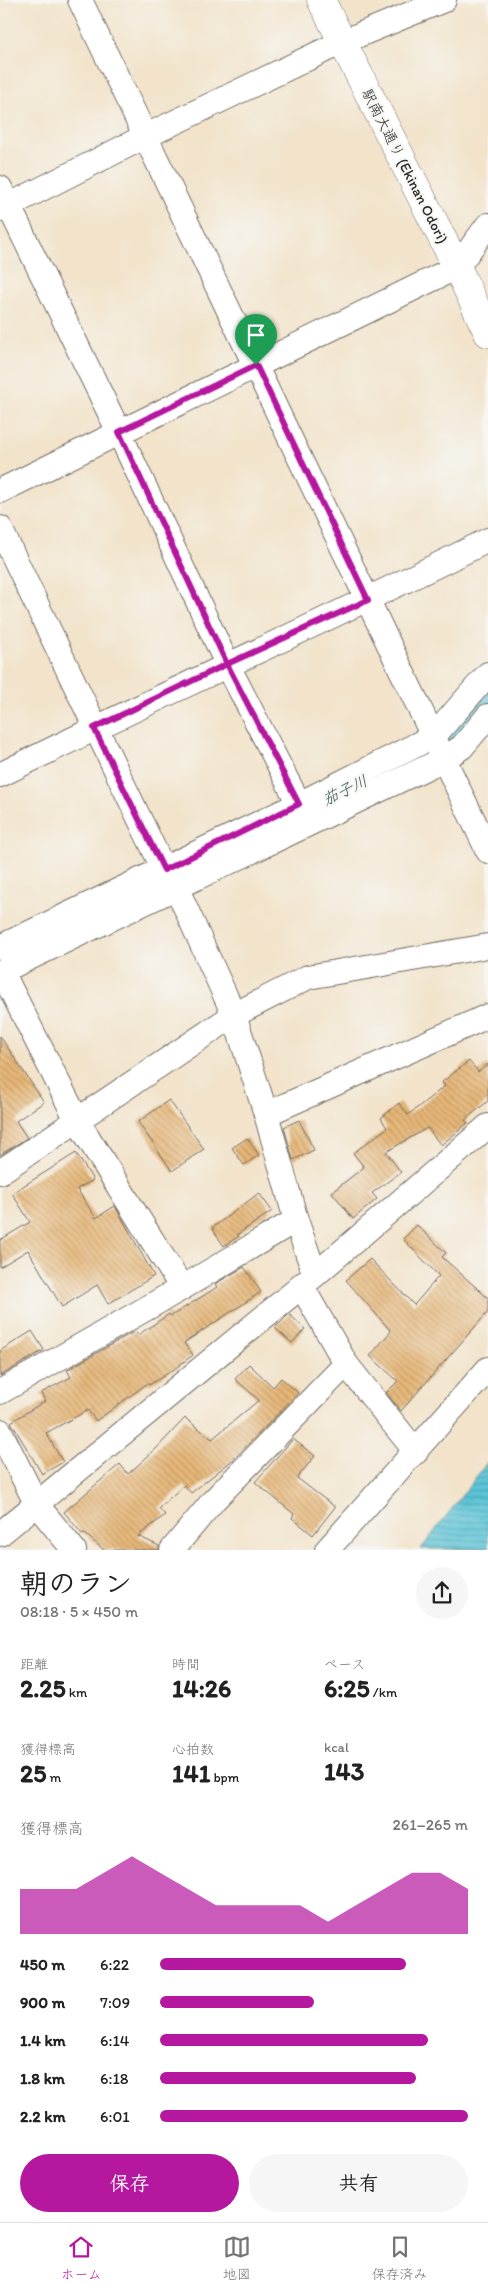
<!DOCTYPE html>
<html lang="ja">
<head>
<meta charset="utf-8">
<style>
	:root { --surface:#fff; --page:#f6f6f6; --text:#222; --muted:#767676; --line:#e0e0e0; --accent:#b5179e }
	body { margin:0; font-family:Itim,"Klee One",sans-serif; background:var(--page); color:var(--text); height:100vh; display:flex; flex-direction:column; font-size:19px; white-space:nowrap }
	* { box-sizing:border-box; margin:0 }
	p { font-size:16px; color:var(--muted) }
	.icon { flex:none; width:28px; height:28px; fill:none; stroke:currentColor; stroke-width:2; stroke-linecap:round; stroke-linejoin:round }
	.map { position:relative; height:1550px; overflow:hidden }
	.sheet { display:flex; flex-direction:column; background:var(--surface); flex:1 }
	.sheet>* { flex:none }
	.pin { position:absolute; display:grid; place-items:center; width:42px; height:42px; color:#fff; margin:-51px -21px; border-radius:50% 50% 50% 0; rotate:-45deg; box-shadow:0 0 5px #0007 }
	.pin .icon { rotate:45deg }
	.round { display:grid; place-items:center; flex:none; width:52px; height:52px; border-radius:26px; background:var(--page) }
	.headline { display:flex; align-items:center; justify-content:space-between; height:85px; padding:0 20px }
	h1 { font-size:28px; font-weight:700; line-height:38px }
	.metrics { display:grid; grid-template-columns:repeat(3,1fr); gap:8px; height:85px; padding:5px 20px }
	.metrics div { display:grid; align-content:center }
	.metrics b { font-size:25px; font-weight:700 }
	.metrics small { font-size:14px; font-weight:400 }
	.metrics p { font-size:14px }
	.chart { height:140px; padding:10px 20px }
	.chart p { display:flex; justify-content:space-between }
	.chart svg { width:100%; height:90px; margin-top:5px; fill:var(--accent); opacity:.7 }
	.cta { display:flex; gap:10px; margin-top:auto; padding:10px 20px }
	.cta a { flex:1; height:58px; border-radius:30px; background:var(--accent); color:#fff; font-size:20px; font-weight:700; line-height:58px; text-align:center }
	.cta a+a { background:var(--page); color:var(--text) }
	ul { padding:0 20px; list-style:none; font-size:16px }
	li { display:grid; grid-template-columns:80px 60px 1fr; align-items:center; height:38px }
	li i { height:12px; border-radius:6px; background:var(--accent) }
	.tab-bar { display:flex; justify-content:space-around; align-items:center; height:70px; border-top:1px solid var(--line); background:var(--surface); font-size:14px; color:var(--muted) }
	.tab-bar a { display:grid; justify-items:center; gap:2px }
	.tab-bar .selected { color:var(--accent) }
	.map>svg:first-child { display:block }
	.water { fill:url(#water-rules); stroke:#437881 }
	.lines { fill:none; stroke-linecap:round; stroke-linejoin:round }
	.river { stroke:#5bc4d7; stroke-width:38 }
	.building { fill:url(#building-back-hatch) }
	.street-casing { stroke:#716b63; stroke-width:26 }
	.secondary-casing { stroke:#716b63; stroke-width:29 }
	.street { stroke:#fff; stroke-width:24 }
	.secondary { stroke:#fff; stroke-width:28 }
	.route-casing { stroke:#fff; stroke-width:10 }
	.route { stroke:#b5179e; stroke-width:6 }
	.labels { text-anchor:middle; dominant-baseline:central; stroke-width:4; stroke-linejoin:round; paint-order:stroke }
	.street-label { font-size:15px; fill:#2b2b2b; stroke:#f6f6f2 }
	.water-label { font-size:16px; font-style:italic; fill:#39595f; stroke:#f6f6f2 }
</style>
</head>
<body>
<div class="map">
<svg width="488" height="1550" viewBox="0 0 488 1550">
	<defs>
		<pattern id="water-rules" width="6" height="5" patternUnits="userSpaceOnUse" patternTransform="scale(1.25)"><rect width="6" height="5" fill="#5bc4d7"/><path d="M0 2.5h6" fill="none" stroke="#4b9faf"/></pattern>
		<pattern id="building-back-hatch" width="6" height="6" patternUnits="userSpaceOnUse" patternTransform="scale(1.25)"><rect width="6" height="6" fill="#e7b778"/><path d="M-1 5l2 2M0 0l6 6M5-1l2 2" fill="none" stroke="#bb9563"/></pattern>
	</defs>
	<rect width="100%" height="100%" fill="#f6f6f2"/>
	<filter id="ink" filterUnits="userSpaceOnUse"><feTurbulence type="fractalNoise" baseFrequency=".02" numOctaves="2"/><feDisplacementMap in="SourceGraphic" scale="10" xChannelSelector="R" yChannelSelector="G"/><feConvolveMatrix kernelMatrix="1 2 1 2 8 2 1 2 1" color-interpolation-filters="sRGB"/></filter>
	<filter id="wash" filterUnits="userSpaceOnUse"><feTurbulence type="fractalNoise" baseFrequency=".0096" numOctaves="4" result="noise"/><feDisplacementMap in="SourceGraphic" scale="20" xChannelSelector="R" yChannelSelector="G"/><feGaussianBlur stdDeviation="1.12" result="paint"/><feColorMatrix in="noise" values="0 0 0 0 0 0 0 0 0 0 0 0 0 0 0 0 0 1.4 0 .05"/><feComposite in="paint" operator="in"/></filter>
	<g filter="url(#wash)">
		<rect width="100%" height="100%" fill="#f2e3ca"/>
		<path class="water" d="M488,1461V1549H421L486,1464Z"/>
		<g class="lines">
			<path class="river" d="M420,753L468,718L488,694"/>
		</g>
		<g id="blocks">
			<g class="building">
				<path d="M0,1036L44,1102L16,1121L27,1138L0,1155Z"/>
				<path d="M469,1061L478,1072L488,1064V1101L465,1120L468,1123L441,1145L427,1128L386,1152L401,1172L372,1193L377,1199L353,1219L332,1192L364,1167L353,1153L387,1128L381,1118L399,1103L408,1115L445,1086L442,1082Z"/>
				<path d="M169,1100L204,1149L172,1171L138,1122Z"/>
				<path d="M299,1120L314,1150L293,1160L284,1127Z"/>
				<path d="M247,1138L259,1155L244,1165L232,1148Z"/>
				<path d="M76,1153L93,1180L77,1189L96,1218L115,1206L154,1276L108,1304L97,1285L62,1307L28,1250L0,1267V1240L30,1222L12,1193Z"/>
				<path d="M259,1193L272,1211L238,1234L239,1236L224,1246L212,1228Z"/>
				<path d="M417,1225L446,1253L442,1257L488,1298V1312L401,1411L386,1393L398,1381L370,1356L391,1331L346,1280L370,1259L414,1305L439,1276L403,1239Z"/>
				<path d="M244,1267L261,1292L184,1343L193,1355L173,1370L149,1385L148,1383L96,1421L88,1410L46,1433L63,1462L42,1474L11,1422L45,1401L41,1393L71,1377L67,1370L135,1331L138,1335L169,1314L171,1316L217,1287L215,1284Z"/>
				<path d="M289,1314L305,1329L292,1343L275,1328Z"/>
				<path d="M32,1331L44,1350L0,1376V1351Z"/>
				<path d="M249,1364L273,1387L281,1378L298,1393L234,1459L191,1493L184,1485L159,1508L165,1515L138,1536L159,1546V1550H104L84,1533L82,1534L64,1512L120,1464L128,1474L156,1449L185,1418L212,1439L259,1400L235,1379Z"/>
				<path d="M293,1439L315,1456L297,1478L335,1507L313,1535L292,1518L294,1514L255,1482Z"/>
			</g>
		</g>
	</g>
	<g filter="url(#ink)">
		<use href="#blocks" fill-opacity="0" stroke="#716b63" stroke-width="1"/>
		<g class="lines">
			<defs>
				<g id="street">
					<path d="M80,0L488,851"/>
					<path d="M0,188L119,432L227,664L299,804"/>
					<path d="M0,210L144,137L342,42L444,0"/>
					<path d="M0,491L457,267L488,225"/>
					<path d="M0,528L164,870L177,889L234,1015L266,1114L296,1220L315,1275"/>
					<path d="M0,775C162,694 327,621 488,540"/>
					<path d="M0,947L299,804L434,736L488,674"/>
					<path d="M0,972L442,760L462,747L488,716"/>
					<path d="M2,972L77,1120L182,1288"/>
					<path d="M266,1114L488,1016"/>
					<path d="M0,1172L234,1015L308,977L488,946"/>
					<path d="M301,1285L346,1364L416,1452"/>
					<path d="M0,1392L182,1288L296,1220"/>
					<path d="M0,1431L37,1505L74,1550"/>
					<path d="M0,1534L315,1275L488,1126"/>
					<path d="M172,1550L214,1500L346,1364"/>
					<path d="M327,1550L488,1369"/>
				</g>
				<path id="secondary" d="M321,0L457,267L488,333"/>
			</defs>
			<use href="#street" class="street-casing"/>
			<use href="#secondary" class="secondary-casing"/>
			<use href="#street" class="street"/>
			<use href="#secondary" class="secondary"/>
		</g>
	</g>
	<g class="lines" filter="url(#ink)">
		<defs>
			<path id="route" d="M256,365L119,432L227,664L94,728L164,870L299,804L227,664L368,600L256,365"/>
		</defs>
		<use href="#route" class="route-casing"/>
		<use href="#route" class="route"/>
	</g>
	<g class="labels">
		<g class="street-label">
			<text transform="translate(405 166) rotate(63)">駅南大通り (Ekinan Odori)</text>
		</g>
		<g class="water-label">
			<text transform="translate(345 790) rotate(-26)">茄子川</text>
		</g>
	</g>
</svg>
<div class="pin" style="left:256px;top:365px;background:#1e9e55"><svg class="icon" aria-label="arrive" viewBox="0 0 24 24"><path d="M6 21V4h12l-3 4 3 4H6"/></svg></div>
</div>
<section class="sheet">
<div class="headline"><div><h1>朝のラン</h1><p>08:18 · 5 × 450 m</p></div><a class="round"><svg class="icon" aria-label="share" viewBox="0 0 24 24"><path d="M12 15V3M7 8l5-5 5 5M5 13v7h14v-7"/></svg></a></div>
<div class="metrics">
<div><p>距離</p><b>2.25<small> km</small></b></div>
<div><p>時間</p><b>14:26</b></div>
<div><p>ペース</p><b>6:25<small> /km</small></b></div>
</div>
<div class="metrics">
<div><p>獲得標高</p><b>25<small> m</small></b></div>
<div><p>心拍数</p><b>141<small> bpm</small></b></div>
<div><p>kcal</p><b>143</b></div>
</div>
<div class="chart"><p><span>獲得標高</span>261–265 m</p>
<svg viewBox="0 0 160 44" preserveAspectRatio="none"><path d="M0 44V22L10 22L20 22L30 14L40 6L50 14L60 22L70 30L80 30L90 30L100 30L110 38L120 30L130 22L140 14L150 14L160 22V44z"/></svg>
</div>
<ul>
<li><b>450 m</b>6:22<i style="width:80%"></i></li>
<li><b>900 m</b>7:09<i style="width:50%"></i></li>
<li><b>1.4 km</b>6:14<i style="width:87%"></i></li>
<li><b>1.8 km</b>6:18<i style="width:83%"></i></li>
<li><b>2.2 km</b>6:01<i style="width:100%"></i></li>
</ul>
<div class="cta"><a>保存</a><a>共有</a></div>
</section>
<nav class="tab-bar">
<a class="selected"><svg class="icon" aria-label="home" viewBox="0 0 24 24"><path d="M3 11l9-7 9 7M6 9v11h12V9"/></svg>ホーム</a>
<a><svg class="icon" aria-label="map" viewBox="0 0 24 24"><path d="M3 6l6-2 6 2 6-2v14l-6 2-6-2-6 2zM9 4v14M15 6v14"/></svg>地図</a>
<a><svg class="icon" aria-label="saved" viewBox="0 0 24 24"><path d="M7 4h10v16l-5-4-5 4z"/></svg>保存済み</a>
</nav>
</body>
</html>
